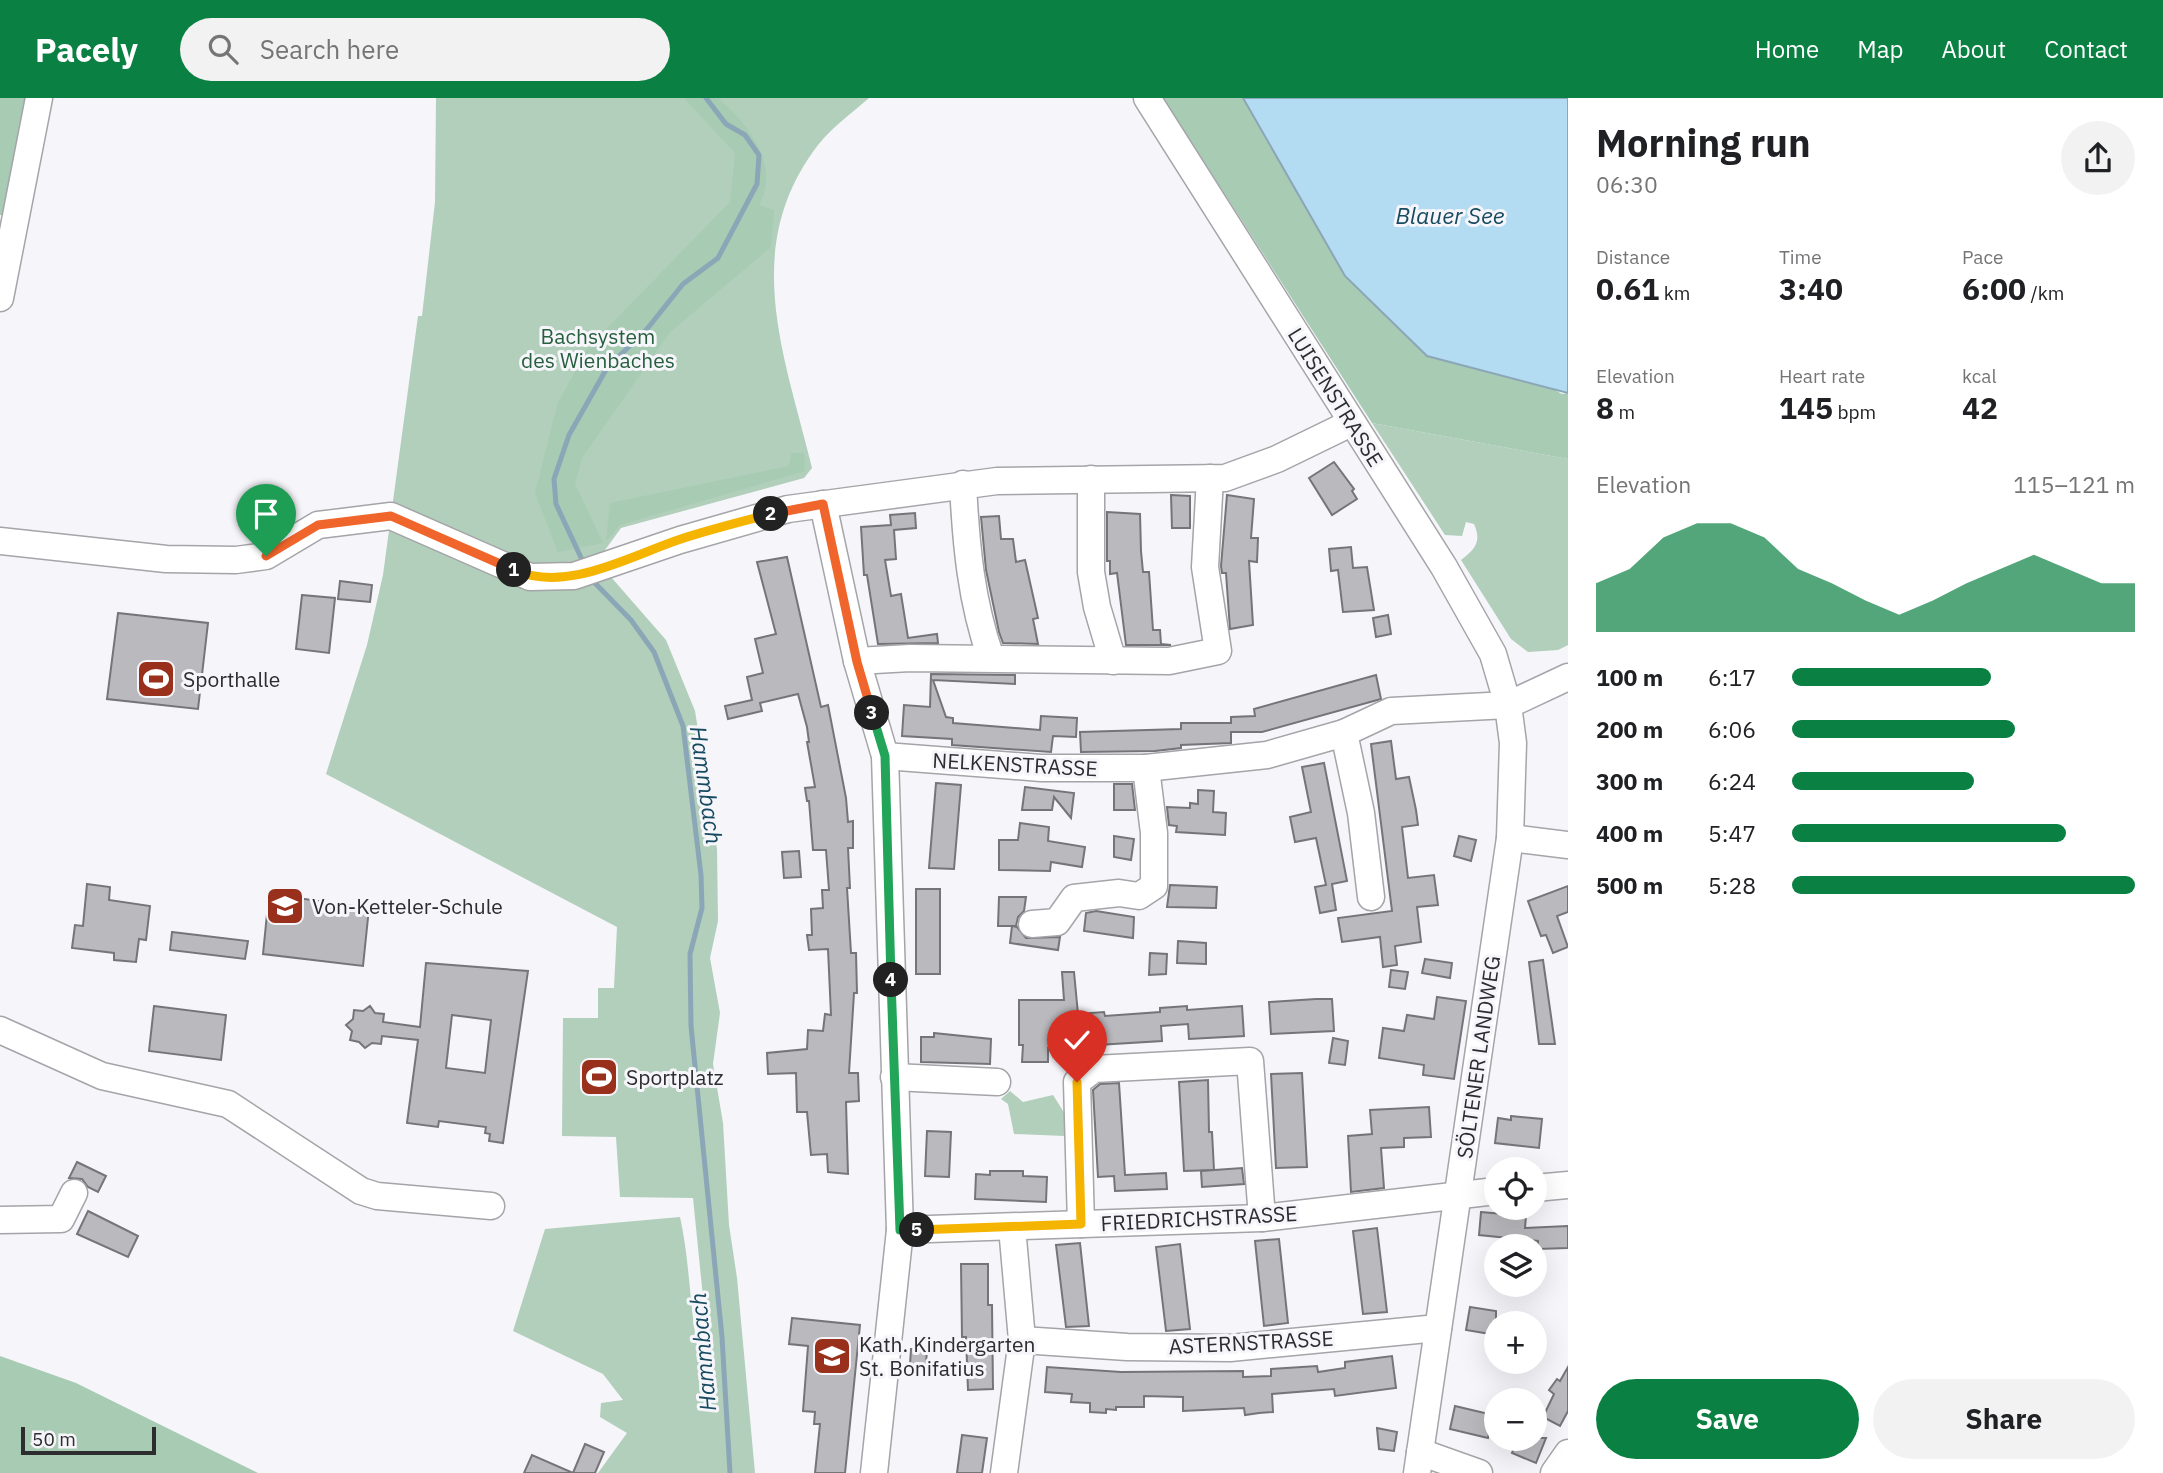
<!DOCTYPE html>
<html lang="en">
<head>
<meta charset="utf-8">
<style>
	:root { --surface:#fff; --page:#f2f2f2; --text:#202124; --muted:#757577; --accent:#0b8043 }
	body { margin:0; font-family:"IBM Plex Sans",sans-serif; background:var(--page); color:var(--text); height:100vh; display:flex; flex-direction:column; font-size:26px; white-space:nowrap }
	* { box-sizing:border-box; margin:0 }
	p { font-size:23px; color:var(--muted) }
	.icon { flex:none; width:38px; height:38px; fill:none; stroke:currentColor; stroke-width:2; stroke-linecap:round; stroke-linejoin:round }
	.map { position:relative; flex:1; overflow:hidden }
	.panel { display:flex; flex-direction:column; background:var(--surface); width:595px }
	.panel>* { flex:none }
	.fabs { position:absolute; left:1484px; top:1059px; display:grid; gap:14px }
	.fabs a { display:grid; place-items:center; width:63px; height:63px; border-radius:50%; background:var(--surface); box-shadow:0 7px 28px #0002; font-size:35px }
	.scale { position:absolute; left:21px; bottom:18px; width:135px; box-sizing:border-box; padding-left:7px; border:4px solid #2d2d2f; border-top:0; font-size:19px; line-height:24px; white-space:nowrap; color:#2d2d2f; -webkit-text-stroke:5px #f5f5fa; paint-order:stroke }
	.pin { position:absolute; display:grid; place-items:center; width:60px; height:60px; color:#fff; margin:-72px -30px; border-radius:50% 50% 50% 0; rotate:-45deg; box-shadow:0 0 7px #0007 }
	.pin .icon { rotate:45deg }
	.km { position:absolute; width:35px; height:35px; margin:-18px; border-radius:50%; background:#222; color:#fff; font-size:19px; line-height:35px; text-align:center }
	.round { display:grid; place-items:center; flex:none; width:74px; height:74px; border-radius:37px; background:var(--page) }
	.headline { display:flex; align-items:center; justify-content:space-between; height:119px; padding:0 28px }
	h1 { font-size:38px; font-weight:700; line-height:52px }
	.stats { display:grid; grid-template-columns:repeat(3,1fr); gap:10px; height:119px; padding:7px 28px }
	.stats div { display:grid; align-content:center }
	.stats b { font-size:30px; font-weight:700 }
	.stats small { font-size:19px; font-weight:400 }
	.stats p { font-size:19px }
	.chart { height:196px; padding:14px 28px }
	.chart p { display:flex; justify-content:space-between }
	.chart svg { width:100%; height:126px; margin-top:7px; fill:var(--accent); opacity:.7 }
	.cta { display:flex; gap:14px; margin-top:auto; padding:14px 28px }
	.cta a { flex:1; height:80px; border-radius:42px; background:var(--accent); color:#fff; font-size:28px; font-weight:700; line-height:80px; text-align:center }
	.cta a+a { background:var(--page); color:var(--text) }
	ul { padding:0 28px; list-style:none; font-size:23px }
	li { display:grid; grid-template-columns:112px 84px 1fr; align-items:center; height:52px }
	li i { height:18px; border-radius:9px; background:var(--accent) }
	header { display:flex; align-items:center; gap:42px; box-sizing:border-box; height:98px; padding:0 35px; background:var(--accent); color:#fff }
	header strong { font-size:33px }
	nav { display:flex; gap:38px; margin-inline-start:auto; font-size:24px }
	.search { width:490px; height:63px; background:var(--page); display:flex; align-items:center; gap:18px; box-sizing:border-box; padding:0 24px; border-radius:38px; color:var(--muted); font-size:26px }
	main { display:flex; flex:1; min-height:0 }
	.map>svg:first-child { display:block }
	.green { fill:#b1cfba }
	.forest { fill:#a7cbb3 }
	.water { fill:#b3dbf1; stroke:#8ba7b7; stroke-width:2 }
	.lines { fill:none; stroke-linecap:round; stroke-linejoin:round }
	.stream { stroke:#8ba7b7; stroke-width:5 }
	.building { fill:#bababe; stroke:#757579; stroke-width:2; fill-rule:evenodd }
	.minor-casing { stroke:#a4a4a9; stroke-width:29 }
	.minor { stroke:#fff; stroke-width:26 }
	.split-1-casing { stroke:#fff; stroke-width:14 }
	.split-2-casing { stroke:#fff; stroke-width:14 }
	.split-3-casing { stroke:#fff; stroke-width:14 }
	.split-4-casing { stroke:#fff; stroke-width:14 }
	.split-5-casing { stroke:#fff; stroke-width:14 }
	.split-6-casing { stroke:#fff; stroke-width:14 }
	.split-1 { stroke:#f0652b; stroke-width:9 }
	.split-2 { stroke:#f5b400; stroke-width:9 }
	.split-3 { stroke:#f0652b; stroke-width:9 }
	.split-4 { stroke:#22a559; stroke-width:9 }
	.split-5 { stroke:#22a559; stroke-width:9 }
	.split-6 { stroke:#f5b400; stroke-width:9 }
	.labels { text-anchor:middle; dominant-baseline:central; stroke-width:6; stroke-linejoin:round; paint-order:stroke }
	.park-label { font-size:21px; fill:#265f3e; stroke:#f5f5fa }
	.street-label { font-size:21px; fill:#2d2d2f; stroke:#f5f5fa }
	.poi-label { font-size:21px; fill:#2d2d2f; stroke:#f5f5fa; text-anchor:start }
	.water-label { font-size:23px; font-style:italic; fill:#164a60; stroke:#f5f5fa }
</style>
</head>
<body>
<header>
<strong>Pacely</strong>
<div class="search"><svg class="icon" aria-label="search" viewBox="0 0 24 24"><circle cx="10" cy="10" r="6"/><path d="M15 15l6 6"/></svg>Search here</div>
<nav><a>Home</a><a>Map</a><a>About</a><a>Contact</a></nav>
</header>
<main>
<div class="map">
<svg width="1568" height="1375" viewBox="0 0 1568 1375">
	<rect width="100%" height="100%" fill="#f5f5fa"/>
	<g class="green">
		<path d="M436,0H869C852,15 832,29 818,47C739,150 785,258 812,370L804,380L621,430L597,463L666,542L695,613L717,751L718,823L710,860L720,915L713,966L723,1025L729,1127L737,1180L755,1375H598L627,1335L600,1319L601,1305L623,1302L603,1276L513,1233L545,1131L680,1119C692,1173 689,1232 706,1285L711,1278L693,1100L620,1099L616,1039L562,1038L563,920H598V890H614L617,829L326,676L367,547L383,477L418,218H422L435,104Z"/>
		<path d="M1372,325L1568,361V547L1558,552L1528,554L1511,541L1461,462C1475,451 1482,444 1474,426L1466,424L1462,438L1445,437Z"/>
		<path d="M1010,993L1023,1004L1053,997L1065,1016V1038L1014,1036L1008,1006L1001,1001Z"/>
	</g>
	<g class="forest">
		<path d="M0,0H26L3,117H0Z"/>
		<path d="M684,0H718C747,25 781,67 759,107L774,112L771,149L670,234L582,360L575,386L603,445L558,454L535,395L557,307L587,251L730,104L735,55Z"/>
		<path d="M1163,0H1243L1345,178L1562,296L1568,295V361L1372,325Z"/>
		<path d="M791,355H804L805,373L620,427L606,443L610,405L789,368Z"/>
		<path d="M0,1258L76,1285L258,1375H0Z"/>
	</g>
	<path class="water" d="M1243,0H1568V295L1427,258L1345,178Z"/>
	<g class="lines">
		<g class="stream">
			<path d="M584,466L556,406L554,381L569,337L607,270L647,231L683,186L718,160L757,86L759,57L745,37L726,26L706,0"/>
			<path d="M591,481L631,522L654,554L683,628L701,777L702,810L690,856L691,928L722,1239L730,1375"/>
		</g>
	</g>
	<g class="building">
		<path d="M1334,364L1354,391L1352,393L1357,401L1332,417L1309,380Z"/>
		<path d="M1171,397L1190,398V430H1172Z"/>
		<path d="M1227,397L1254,401L1251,440H1258L1257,464L1249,463L1253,527L1230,531L1226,475H1222L1221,468Z"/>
		<path d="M1107,414L1140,416L1141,453L1143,474H1149L1153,532H1160L1161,546L1171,547H1126L1117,475L1110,476V463H1107Z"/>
		<path d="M915,415L916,430L894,432L896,461L885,462L891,498L901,496L908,540L937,536L938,545L878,546L867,477H864L861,429L891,427L890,417Z"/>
		<path d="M999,418L1001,441H1013L1016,464L1025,462L1038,520L1033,521L1038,546L1003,545L999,534L986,472L981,419Z"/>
		<path d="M1351,449L1353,470L1367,469L1374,512L1343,514L1338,472L1331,473L1329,451Z"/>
		<path d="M787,459L821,609L828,607L846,700L848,724L853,723V750H848L850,790H847L851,855H856L857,895H854L849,975H858L859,1003L846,1004L848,1076L828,1074L827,1056L811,1057L807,1014H797L796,975L768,976L767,955L807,951L808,932L823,933L825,916L831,917L828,851L809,852L807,837H812L811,811L823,810L822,792H829L826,752H813L809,703H807L805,690L815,689L807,644H809L807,629L798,596L760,605L762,613L728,621L725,608L752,602L747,579L763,575L755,541L776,536L757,464Z"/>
		<path d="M340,483L372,487L370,504L338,501Z"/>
		<path d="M302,497L335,500L329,555L296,551Z"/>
		<path d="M118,515L208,525L198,611L107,601Z"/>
		<path d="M1388,517L1391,536L1376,539L1373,520Z"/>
		<path d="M931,576L1015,577V586L933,582L946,619L953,620V625L1040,632L1041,618L1077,620L1076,639L1053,638L1051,654L952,647V641L902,638L904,607L930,609Z"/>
		<path d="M1376,577L1381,601L1262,634H1231V645L1181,647V650L1155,653L1081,654L1080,634L1181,631V625H1231V619L1255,618L1254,611Z"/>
		<path d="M1391,643L1396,681L1409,679L1416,712L1418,727L1402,729L1408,780L1434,777L1438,807L1417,809L1421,844L1395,848L1397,867L1383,869L1380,839L1342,844L1338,820L1392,813L1371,646Z"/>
		<path d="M1324,665L1347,783L1332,786L1336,812L1320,815L1315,789L1326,787L1316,740L1295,744L1290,719L1311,714L1302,669Z"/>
		<path d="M936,685L961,687L954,771L929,770Z"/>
		<path d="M1114,686H1132L1135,712H1114Z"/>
		<path d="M1025,689L1074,695L1071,720L1054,699L1052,712H1022Z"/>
		<path d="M1198,692L1214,693L1213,714L1226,715L1225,737L1176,734L1177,728L1169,727L1167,709L1190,710V705L1198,706Z"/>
		<path d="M1020,725L1049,729L1048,743L1085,749L1082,769L1051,764L1050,773L999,772V742H1018Z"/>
		<path d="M1114,738L1134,741L1131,762L1114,759Z"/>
		<path d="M1459,738L1476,742L1471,763L1454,758Z"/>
		<path d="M799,753L801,779L784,780L782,754Z"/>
		<path d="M87,786L110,789L109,802L150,808L146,842L139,841L136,864L114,862V855L72,850L75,827L83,828Z"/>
		<path d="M1170,787L1217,789L1216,810L1167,809Z"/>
		<path d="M1568,788V814L1557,818L1568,849L1553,855L1546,837L1541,838L1528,803Z"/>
		<rect x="916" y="791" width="24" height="85"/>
		<path d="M269,796L369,810L363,868L263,856Z"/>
		<path d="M999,799H1026L1024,813L1018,819L1016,828H998Z"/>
		<path d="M1096,813L1134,819L1133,840L1084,833L1086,815Z"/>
		<path d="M1012,828L1017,829L1026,840L1060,839L1058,852L1010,845Z"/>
		<path d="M172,834L248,843L245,861L170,852Z"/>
		<path d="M1178,843L1206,845V866L1177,865Z"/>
		<path d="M1150,855L1167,856L1166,876L1149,877Z"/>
		<path d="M1425,861L1452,865L1450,880L1422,875Z"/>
		<path d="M1543,862L1555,946H1539L1529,864Z"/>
		<path d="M426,865L528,873L503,1045L489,1043L490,1036L485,1035L486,1029L439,1023L438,1029L407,1025L418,942L382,938L381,946L372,945L365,950L359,944L350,942L352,933L346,927L353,921L354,912L363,913L370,908L375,915L384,916L383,924L420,929ZM452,917L491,922L485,975L446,970Z"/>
		<path d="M1391,872L1408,874L1405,891L1389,889Z"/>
		<path d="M1062,874H1074L1078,916L1104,914L1105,918L1160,914V910L1187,908V912L1242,908L1244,938L1189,941L1188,926L1161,928L1162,943L1048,950V964H1022L1023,947H1019V902H1064Z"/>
		<path d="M1437,899L1466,903L1454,981L1423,977L1424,967L1379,960L1383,930L1404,933L1407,917L1434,921Z"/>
		<path d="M1316,901H1332L1334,933L1271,936L1269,904Z"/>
		<path d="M154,908L226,917L221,962L149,953Z"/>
		<path d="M934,935L991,941L990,966L921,964V939H934Z"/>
		<path d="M1333,940L1348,943L1345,967L1329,965Z"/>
		<path d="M1302,975L1307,1069L1276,1070L1271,976Z"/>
		<path d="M1208,982L1209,1034H1212L1214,1072L1184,1073L1179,984Z"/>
		<path d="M1119,985L1125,1077L1166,1075L1167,1091L1115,1093L1114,1078L1098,1079L1093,992L1100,986Z"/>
		<path d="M1429,1009L1431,1039L1404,1040V1049L1381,1050L1384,1090L1351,1094L1348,1038L1372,1036L1370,1012Z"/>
		<path d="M1511,1018L1542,1021L1539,1050L1495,1045L1498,1020L1511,1022Z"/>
		<path d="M927,1033L951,1034L949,1079L925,1078Z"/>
		<path d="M77,1064L106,1078L98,1094L88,1089L82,1081L69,1080Z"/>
		<path d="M1242,1070L1244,1086L1202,1089L1201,1073Z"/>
		<path d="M990,1073H1023V1078L1047,1079L1046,1104L975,1101L976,1076L990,1077Z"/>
		<path d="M88,1113L138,1138L128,1159L77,1136Z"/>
		<path d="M1481,1114L1526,1118L1525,1130L1568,1128V1150L1538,1151V1143L1479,1137Z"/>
		<path d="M1377,1130L1387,1214L1363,1216L1353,1133Z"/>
		<path d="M1279,1141L1288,1225L1264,1228L1255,1143Z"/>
		<path d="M1080,1145L1089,1228L1066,1229L1056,1147Z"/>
		<path d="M1180,1146L1190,1231L1166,1233L1156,1149Z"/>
		<path d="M961,1166H988V1207H992L993,1291L968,1292L966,1239H962Z"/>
		<path d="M1470,1209L1496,1213V1237L1466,1232Z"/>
		<path d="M792,1220L860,1227L845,1375H815L820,1326H814L815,1314L803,1313L808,1248L789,1246Z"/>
		<path d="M911,1251H927L926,1267H910Z"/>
		<path d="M1392,1258L1396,1290L1335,1298L1334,1291L1272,1296L1273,1314L1259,1315L1245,1317L1244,1310L1183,1313V1299L1144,1298V1309H1116V1312L1106,1311V1315L1090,1314V1305L1071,1304L1072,1296L1045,1294L1047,1269L1121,1274L1243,1273V1279L1271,1278V1271L1317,1268L1318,1274L1345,1270V1264Z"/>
		<path d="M1568,1269V1313L1560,1328L1543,1319L1554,1296L1549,1292L1557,1281L1560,1283Z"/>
		<path d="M1455,1308L1493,1317L1488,1340L1450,1331Z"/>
		<path d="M1377,1330L1397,1334L1394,1353L1379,1351Z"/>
		<path d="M962,1337L987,1340L982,1375H957Z"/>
		<path d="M1518,1340H1546L1536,1365L1512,1355Z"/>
		<path d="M585,1346L604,1354L595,1375H524L532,1357L573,1375Z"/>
	</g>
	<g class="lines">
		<defs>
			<g id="minor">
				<path d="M1147,0L1444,469L1493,556L1508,607L1513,645L1510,740L1417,1375"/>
				<path d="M0,200L39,0"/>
				<path d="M1091,381V474L1097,509L1113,563"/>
				<path d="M963,386C966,447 971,503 991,560"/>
				<path d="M823,406L857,563L885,658L900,1132L874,1375"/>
				<path d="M0,443L166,461L236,462L266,458L318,427L391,418L530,479L574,478L680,442L788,411L997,383L1225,380L1277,361L1351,325"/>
				<path d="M857,563L910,560L1169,563L1218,553L1205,469L1210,380"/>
				<path d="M1344,635L1361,715L1371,799"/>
				<path d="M885,658L1041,670H1146L1192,665L1267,657L1344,635L1391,613L1508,607L1568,579"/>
				<path d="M1510,740L1568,747"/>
				<path d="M1032,826L1057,824L1074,800L1119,795L1139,798L1154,788V735L1146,670"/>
				<path d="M0,932L102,978L228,1006L361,1093L377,1098L491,1108"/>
				<path d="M894,979L997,984"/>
				<path d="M1535,1090L1568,1087"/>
				<path d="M0,1122L61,1121L74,1095"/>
				<path d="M1081,1126L1077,984L1094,971L1250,963L1262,1120"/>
				<path d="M900,1132L1262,1120L1496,1093"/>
				<path d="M1022,1242L1127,1249L1230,1250L1438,1230"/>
				<path d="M1420,1354L1479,1375"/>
				<path d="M1004,1375L1022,1242L1012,1129"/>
				<path d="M1554,1375L1568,1355"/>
			</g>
		</defs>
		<use href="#minor" class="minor-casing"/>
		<use href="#minor" class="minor"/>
	</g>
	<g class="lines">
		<defs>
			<path id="split-1" d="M266,458L318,427L391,418L514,472"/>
			<path id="split-2" d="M514,472C566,495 628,459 678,442C708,432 740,424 771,416"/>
			<path id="split-3" d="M771,416L823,406L857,564L872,615"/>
			<path id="split-4" d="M872,615L885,658L891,882"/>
			<path id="split-5" d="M891,882L900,1132H917"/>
			<path id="split-6" d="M917,1132L1081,1126L1077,984"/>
		</defs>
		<use href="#split-1" class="split-1-casing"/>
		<use href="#split-2" class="split-2-casing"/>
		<use href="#split-3" class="split-3-casing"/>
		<use href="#split-4" class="split-4-casing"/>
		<use href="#split-5" class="split-5-casing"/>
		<use href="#split-6" class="split-6-casing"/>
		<use href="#split-1" class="split-1"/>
		<use href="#split-2" class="split-2"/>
		<use href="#split-3" class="split-3"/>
		<use href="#split-4" class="split-4"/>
		<use href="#split-5" class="split-5"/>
		<use href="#split-6" class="split-6"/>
	</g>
	<defs>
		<symbol id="stadium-square" viewBox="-11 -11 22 22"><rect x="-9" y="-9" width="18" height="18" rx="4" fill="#99301b" stroke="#f5f5fa"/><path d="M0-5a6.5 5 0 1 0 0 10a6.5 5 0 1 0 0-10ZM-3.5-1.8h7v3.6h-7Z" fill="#fff"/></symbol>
		<symbol id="school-square" viewBox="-11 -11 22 22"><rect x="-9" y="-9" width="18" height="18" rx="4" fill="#99301b" stroke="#f5f5fa"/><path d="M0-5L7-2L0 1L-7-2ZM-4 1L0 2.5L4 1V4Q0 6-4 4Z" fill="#fff"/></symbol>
	</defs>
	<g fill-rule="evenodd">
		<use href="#stadium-square" x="134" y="559" width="44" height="44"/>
		<use href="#school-square" x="263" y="786" width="44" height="44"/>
		<use href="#stadium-square" x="577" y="957" width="44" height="44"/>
		<use href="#school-square" x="810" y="1236" width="44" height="44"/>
	</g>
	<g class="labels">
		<g class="park-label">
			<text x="598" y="238">Bachsystem<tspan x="598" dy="24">des Wienbaches</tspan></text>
		</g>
		<g class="street-label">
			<text transform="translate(1336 299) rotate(58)">LUISENSTRASSE</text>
			<text transform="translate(1015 666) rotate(3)">NELKENSTRASSE</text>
			<text transform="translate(1478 959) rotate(-82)">SÖLTENER LANDWEG</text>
			<text transform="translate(1199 1120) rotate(-3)">FRIEDRICHSTRASSE</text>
			<text transform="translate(1251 1244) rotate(-3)">ASTERNSTRASSE</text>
		</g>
		<g class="poi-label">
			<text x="183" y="581">Sporthalle</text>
			<text x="312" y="808">Von-Ketteler-Schule</text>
			<text x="626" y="979">Sportplatz</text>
			<text x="859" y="1246">Kath. Kindergarten<tspan x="859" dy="24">St. Bonifatius</tspan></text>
		</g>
		<g class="water-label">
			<text x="1450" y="117">Blauer See</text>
			<text transform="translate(707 687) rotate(82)">Hammbach</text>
			<text transform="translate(702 1254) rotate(-95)">Hammbach</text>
		</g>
	</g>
</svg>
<div class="fabs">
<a><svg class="icon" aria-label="locate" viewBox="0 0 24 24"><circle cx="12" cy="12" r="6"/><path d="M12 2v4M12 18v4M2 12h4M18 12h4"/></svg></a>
<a><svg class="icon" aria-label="layers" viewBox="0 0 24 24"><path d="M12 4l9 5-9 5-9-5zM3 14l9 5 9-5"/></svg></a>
<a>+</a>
<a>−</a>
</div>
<div class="scale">50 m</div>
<div class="pin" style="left:266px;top:458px;background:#1e9e55"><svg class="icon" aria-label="arrive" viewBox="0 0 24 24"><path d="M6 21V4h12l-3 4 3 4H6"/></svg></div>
<div class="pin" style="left:1077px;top:984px;background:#d93025"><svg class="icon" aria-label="check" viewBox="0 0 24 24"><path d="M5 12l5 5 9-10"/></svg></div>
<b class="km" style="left:514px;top:472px">1</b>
<b class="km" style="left:771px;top:416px">2</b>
<b class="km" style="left:872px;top:615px">3</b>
<b class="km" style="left:891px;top:882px">4</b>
<b class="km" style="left:917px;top:1132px">5</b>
</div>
<section class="panel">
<div class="headline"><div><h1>Morning run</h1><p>06:30</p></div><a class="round"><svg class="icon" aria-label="share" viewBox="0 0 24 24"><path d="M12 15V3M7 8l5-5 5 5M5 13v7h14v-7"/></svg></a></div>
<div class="stats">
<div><p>Distance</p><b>0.61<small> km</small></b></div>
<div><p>Time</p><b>3:40</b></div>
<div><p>Pace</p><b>6:00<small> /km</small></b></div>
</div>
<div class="stats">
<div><p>Elevation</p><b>8<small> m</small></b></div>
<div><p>Heart rate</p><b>145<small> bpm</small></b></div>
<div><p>kcal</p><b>42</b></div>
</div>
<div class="chart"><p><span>Elevation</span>115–121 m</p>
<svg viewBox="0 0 160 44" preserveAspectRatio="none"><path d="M0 44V27L10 22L20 11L30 6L40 6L50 11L60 22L70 27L80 33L90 38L100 33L110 27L120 22L130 17L140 22L150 27L160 27V44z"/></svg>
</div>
<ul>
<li><b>100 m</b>6:17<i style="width:58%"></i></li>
<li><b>200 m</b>6:06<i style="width:65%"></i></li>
<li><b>300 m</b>6:24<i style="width:53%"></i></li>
<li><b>400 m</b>5:47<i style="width:80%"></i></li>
<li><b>500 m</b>5:28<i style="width:100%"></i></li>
</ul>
<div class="cta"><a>Save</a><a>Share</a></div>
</section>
</main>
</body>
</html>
